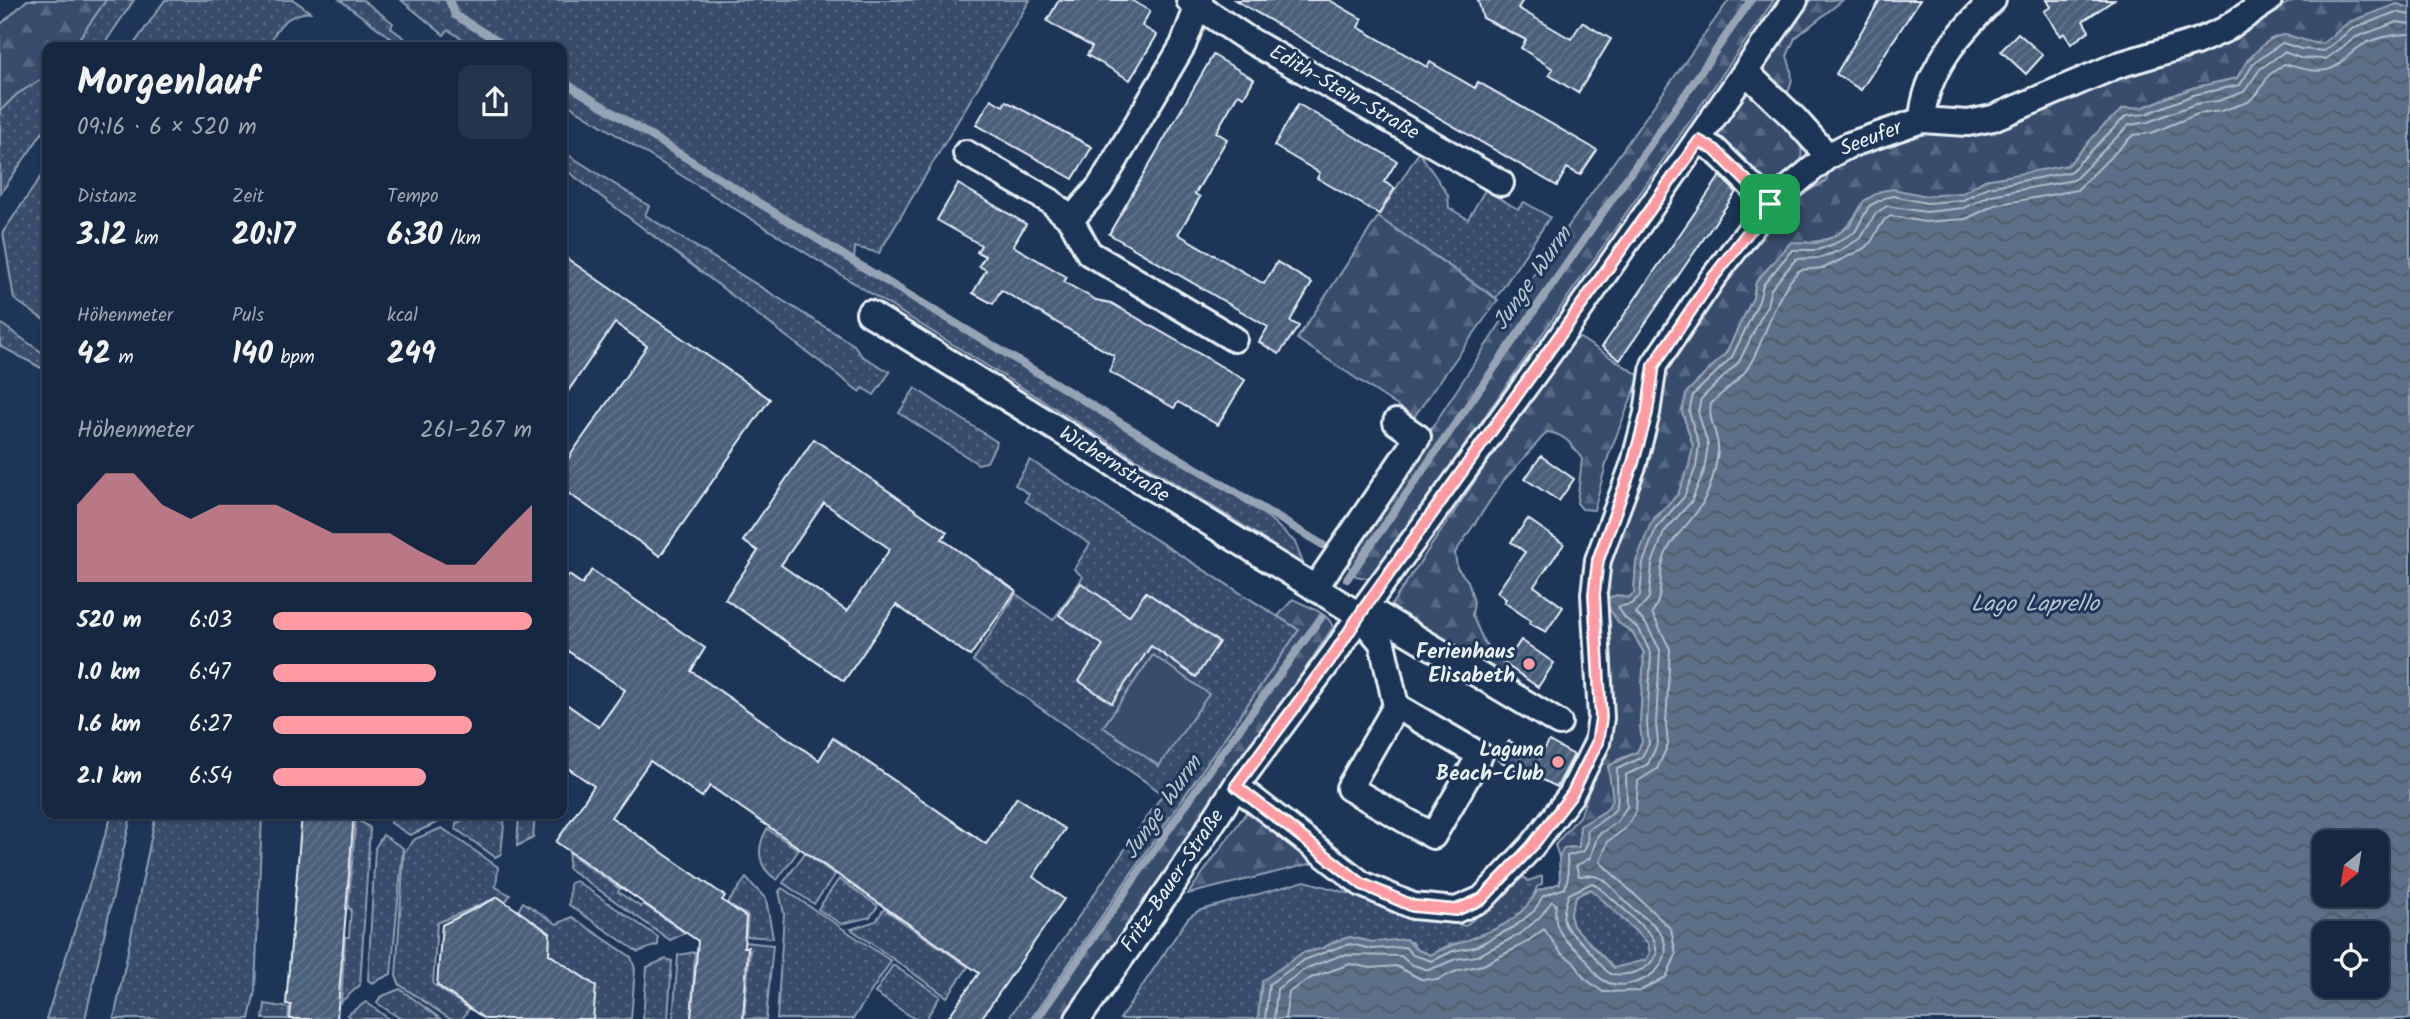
<!DOCTYPE html>
<html lang="de">
<head>
<meta charset="utf-8">
<style>
	:root { --surface:#162841; --page:#23344c; --text:#f1f3f6; --muted:#9ea6b1; --line:#35445a; --accent:#ff9aa2 }
	body { margin:0; font-family:Kalam,sans-serif; background:var(--page); color:var(--text); height:100vh; display:flex; flex-direction:column; font-size:26px; white-space:nowrap }
	* { box-sizing:border-box; margin:0 }
	p { font-size:23px; color:var(--muted) }
	.icon { flex:none; width:38px; height:38px; fill:none; stroke:currentColor; stroke-width:2; stroke-linecap:round; stroke-linejoin:round }
	.map { position:relative; flex:1; overflow:hidden }
	.drawer { position:absolute; left:42px; top:42px; width:525px; height:777px; display:flex; flex-direction:column; background:var(--surface); border-radius:14px; box-shadow:0 2px 5px #0004,0 0 0 2px var(--line) }
	.drawer>* { flex:none }
	.needle { width:46px; rotate:210deg }
	.tools { position:absolute; left:2312px; top:830px; display:grid; gap:14px }
	.tools a { display:grid; place-items:center; width:77px; height:77px; border-radius:14px; background:var(--surface); box-shadow:0 2px 5px #0004,0 0 0 2px var(--line); font-size:35px }
	.pin { position:absolute; display:grid; place-items:center; width:60px; height:60px; color:#fff; margin:-30px; border-radius:14px; box-shadow:0 4px 10px #0006 }
	.round { display:grid; place-items:center; flex:none; width:74px; height:74px; border-radius:14px; background:var(--page) }
	.overview { display:flex; align-items:center; justify-content:space-between; height:119px; padding:0 35px }
	h1 { font-size:38px; font-weight:600; line-height:52px }
	.metrics { display:grid; grid-template-columns:repeat(3,1fr); gap:10px; height:119px; padding:7px 35px }
	.metrics div { display:grid; align-content:center }
	.metrics b { font-size:30px; font-weight:600 }
	.metrics small { font-size:19px; font-weight:400 }
	.metrics p { font-size:19px }
	.chart { height:196px; padding:14px 35px }
	.chart p { display:flex; justify-content:space-between }
	.chart svg { width:100%; height:126px; margin-top:7px; fill:var(--accent); opacity:.7 }
	ul { padding:0 35px; list-style:none; font-size:23px }
	li { display:grid; grid-template-columns:112px 84px 1fr; align-items:center; height:52px }
	li i { height:18px; border-radius:9px; background:var(--accent) }
	.map>svg:first-child { display:block }
	.grass { fill:url(#grass-dots); stroke:#909fb2; stroke-width:2 }
	.forest { fill:url(#forest-firs); stroke:#909fb2; stroke-width:2 }
	.pitch { fill:#374d6c; stroke:#909fb2; stroke-width:2 }
	.water { fill:url(#water-waves); stroke:#95a4b5; stroke-width:2; fill-rule:evenodd }
	.lines { fill:none; stroke-linecap:round; stroke-linejoin:round }
	.shore { stroke:#b0bdcc; stroke-width:2 }
	.stream { stroke:#95a4b5; stroke-width:8 }
	.building { fill:url(#building-hatch); stroke:#e8f1f8; stroke-width:2; fill-rule:evenodd }
	.minor-casing { stroke:#e8f1f8; stroke-width:30 }
	.minor { stroke:#1d3557; stroke-width:24 }
	.route-casing { stroke:#fff; stroke-width:14 }
	.route { stroke:#ff9aa2; stroke-width:9 }
	.poi-dot { fill:#ff9aa2; stroke:#1d3557; stroke-width:2.5 }
	.labels { text-anchor:middle; dominant-baseline:central; stroke-width:6; stroke-linejoin:round; paint-order:stroke }
	.street-label { font-size:21px; fill:#e8f1f8; stroke:#1d3557 }
	.poi-label { font-size:21px; font-weight:bold; fill:#e8f1f8; stroke:#1d3557; text-anchor:end }
	.water-label { font-size:23px; font-style:italic; fill:#b7c4d1; stroke:#1d3557 }
</style>
</head>
<body>
<div class="map">
<svg width="2410" height="1019" viewBox="0 0 2410 1019">
	<defs>
		<pattern id="grass-dots" width="8" height="8" patternUnits="userSpaceOnUse" patternTransform="scale(1.75)"><rect width="8" height="8" fill="#374d6c"/><path d="M2 2h.1M6 6h.1" fill="none" stroke="#546782" stroke-width="1.8" stroke-linecap="round"/></pattern>
		<pattern id="forest-firs" width="22" height="20" patternUnits="userSpaceOnUse" patternTransform="scale(1.75)"><rect width="22" height="20" fill="#374d6c"/><path d="M5 1l3.5 6h-7zM16 11l3.5 6h-7z" fill="#546782"/></pattern>
		<pattern id="water-waves" width="16" height="10" patternUnits="userSpaceOnUse" patternTransform="scale(1.75)"><rect width="16" height="10" fill="#5d7089"/><path d="M0 5q4-4 8 0t8 0" fill="none" stroke="#505a66"/></pattern>
		<pattern id="building-hatch" width="6" height="6" patternUnits="userSpaceOnUse" patternTransform="scale(1.75)"><rect width="6" height="6" fill="#495e7a"/><path d="M-1 1l2-2M0 6l6-6M5 7l2-2" fill="none" stroke="#63768e"/></pattern>
	</defs>
	<rect width="100%" height="100%" fill="#1d3557"/>
	<filter id="ink" filterUnits="userSpaceOnUse"><feTurbulence type="fractalNoise" baseFrequency=".0143" numOctaves="2"/><feDisplacementMap in="SourceGraphic" scale="14" xChannelSelector="R" yChannelSelector="G"/><feConvolveMatrix kernelMatrix="1 2 1 2 8 2 1 2 1" color-interpolation-filters="sRGB"/></filter>
	<g filter="url(#ink)">
		<g class="grass">
			<path d="M106,0H134L102,47H73Z"/>
			<path d="M165,0H294L310,12C287,14 276,26 269,47H132Z"/>
			<path d="M340,0H363L393,23L391,28L416,47H403Z"/>
			<path d="M401,0H1030L879,253L855,247L854,261L991,347L1171,451L1270,519L1295,542L1306,571L1257,542L1260,536L562,101V47H476L448,30L444,35Z"/>
			<path d="M47,76V126L0,194V111L17,94Z"/>
			<path d="M562,151L649,206L645,215L854,345L862,356L890,372L874,395L863,388L860,392L562,167Z"/>
			<path d="M1419,152L1448,195L1449,208L1468,219L1485,190L1518,209L1524,202L1550,217L1496,298L1378,217Z"/>
			<path d="M47,168V322L14,299L3,232Z"/>
			<path d="M0,323L47,356V371L0,346Z"/>
			<path d="M915,388L997,442L987,462L978,464L899,413Z"/>
			<path d="M1030,460L1299,630L1031,1019H1008L1163,794L973,661L1016,594L1053,620L1083,577L1074,569L1090,544L1025,501L1029,494L1015,485Z"/>
			<path d="M112,814H130V821L85,1019H46Z"/>
			<path d="M156,814H262L255,991L249,1019H114Z"/>
			<path d="M398,814H456L410,835L391,823L392,816Z"/>
			<path d="M477,814H505L501,854L495,857L456,829V823Z"/>
			<path d="M519,814H535L533,838L517,846Z"/>
			<path d="M356,818L370,828L360,985L341,1002L345,937H349L351,909L348,908Z"/>
			<path d="M442,828L498,867L496,887L510,895L504,904L496,898L437,923L433,984L469,1009L462,1019H450L400,985L396,976L404,852L415,839Z"/>
			<path d="M767,829L799,850L777,880C757,867 756,848 767,829Z"/>
			<path d="M383,835L403,848L391,974L372,983L368,980L375,848Z"/>
			<path d="M569,853L620,889L618,892L641,907L643,904L685,933L670,940L568,868Z"/>
			<path d="M805,853L835,875L814,904L783,883Z"/>
			<path d="M1521,874L1528,881L1542,876V884L1537,887L1529,906L1511,921L1472,941L1451,944L1430,955L1416,949L1412,942H1372L1350,937L1336,941L1321,949L1302,953L1260,991L1258,1019H1120L1188,918L1198,911L1305,881L1465,926L1503,896Z"/>
			<path d="M746,878L766,899L773,938L746,936L748,916L727,904Z"/>
			<path d="M839,879L878,906L870,917L841,924L818,909Z"/>
			<path d="M576,881L658,937V945L638,952L569,905L570,883Z"/>
			<path d="M782,888L891,961L853,1019H777L784,914L779,891Z"/>
			<path d="M1591,889L1648,943L1650,953L1646,960L1614,968L1573,926L1570,915L1576,896Z"/>
			<path d="M523,902L557,924L572,917L631,957L635,969L631,1019H590L546,953L548,933L518,911Z"/>
			<path d="M884,909L968,967L947,997L851,929L876,921Z"/>
			<path d="M744,942L773,945L766,1019H744L750,950H743Z"/>
			<path d="M695,952L691,1019H673L678,955Z"/>
			<path d="M666,959L672,961L668,1019H643L647,967Z"/>
			<path d="M893,965L940,996L926,1019H915L875,993Z"/>
			<path d="M400,989L441,1019H401L377,1003L380,997Z"/>
			<path d="M366,1002L389,1019H353L347,1015Z"/>
			<path d="M265,1004L289,1008L288,1019H263Z"/>
		</g>
		<g class="forest">
			<path d="M27,0H106L73,47H47V76L17,94L0,111V25Z"/>
			<path d="M1729,0H1774L1375,575L1370,579L1356,576L1347,565L1348,556L1513,304Z"/>
			<path d="M1811,0H1843L1795,38L1787,56C1793,73 1795,85 1783,99L1757,76Z"/>
			<path d="M2295,0H2410V8L2397,4L2322,44L2302,42L2289,35L2248,59L2237,78L2192,88L2144,107L2123,109L2068,165L2057,169L1985,180L1963,193L1864,201C1845,236 1832,244 1791,242L1756,282L1753,298L1726,353L1687,392L1682,411L1693,446L1689,466L1678,494L1654,518L1636,562L1634,593L1628,598L1617,595L1606,604L1619,623L1633,633L1644,653L1640,724L1642,742L1637,752L1617,760L1609,771C1610,780 1615,791 1613,800C1608,816 1587,818 1579,831L1582,841L1579,847L1564,848L1559,857L1555,845L1581,814L1604,746L1603,572L1665,364L1778,207L1826,181L1832,161L2132,66L2217,47L2240,35L2266,13Z"/>
			<path d="M1749,86L1800,131C1803,166 1805,174 1770,188L1713,139Z"/>
			<path d="M1378,217L1498,300L1414,417L1297,339Z"/>
			<path d="M1580,338L1640,376L1608,457L1594,510L1582,509L1577,503L1582,459C1572,445 1565,434 1547,432L1504,480L1455,553L1457,568L1468,581L1474,602L1472,615L1484,642L1524,688L1387,611L1569,342Z"/>
			<path d="M1293,599C1307,607 1328,612 1333,627L1180,859L1063,1019H1031L1299,630L1278,616Z"/>
			<path d="M1251,806L1317,857L1314,863L1188,894Z"/>
		</g>
		<path class="pitch" d="M1153,655L1209,694L1159,766L1103,727Z"/>
		<path class="water" d="M2397,4L2410,8V1019H1258L1262,981L1302,953L1321,949L1336,941L1350,937L1372,942L1406,939L1416,949L1430,955C1469,935 1514,934 1537,891L1560,883L1559,857L1564,848L1579,847L1580,826L1605,811L1613,800L1608,766L1637,752L1642,742L1640,725L1644,653L1633,633L1619,623L1606,604L1608,598L1617,595L1628,598L1634,593L1636,562L1650,525L1678,494L1689,466L1693,446L1682,411L1687,392L1726,353L1753,298L1756,282L1791,242L1816,243L1831,238L1850,226L1864,201L1881,191L1893,189L1927,196L1963,193L1985,180L2068,165L2103,126L2123,109L2144,107L2192,88L2237,78C2245,63 2270,29 2290,36C2302,39 2309,43 2322,44L2349,22ZM2324,842H2376V894H2324ZM1591,889L1648,943L1650,953L1646,960L1614,968L1573,926L1570,915L1576,896ZM2324,933H2376V985H2324Z"/>
		<g class="lines">
			<g class="shore">
				<path d="M1592,883C1598,885 1650,932 1653,938C1656,943 1656,949 1657,954C1648,972 1629,976 1611,974C1600,967 1597,959 1589,950C1569,927 1555,930 1569,894Z"/>
				<path d="M1265,1019L1269,984L1304,960L1339,947L1350,944L1372,949L1405,947L1413,955L1432,961L1453,951L1475,947L1514,927L1534,911L1543,896L1565,888L1568,877L1567,856L1584,851L1588,842L1587,830C1627,806 1616,810 1617,769L1641,758L1649,744L1647,724L1651,654L1639,629L1625,618L1618,607L1631,604L1640,596L1643,563L1656,528L1684,497L1696,467L1699,445L1689,412L1693,395L1732,357L1759,301L1763,285L1792,250H1817L1834,244L1855,232L1869,206L1884,198L1894,196L1926,203L1963,200L1988,187L2070,172L2126,116L2146,114L2193,95L2240,85L2254,63L2282,43L2301,49L2324,51L2352,29L2396,12L2410,15"/>
				<path d="M1274,1019L1277,989L1307,968L1342,955L1401,956L1410,964L1429,970L1456,959L1477,956L1520,934L1540,917L1552,901L1556,904C1552,928 1563,939 1580,953C1591,962 1592,977 1609,983C1636,992 1680,966 1661,934C1654,921 1640,916 1630,906C1610,888 1608,872 1579,876L1576,866L1590,858L1598,835L1616,823L1627,807L1626,775L1648,764L1658,743L1656,724L1660,650L1646,624L1636,613L1649,598L1652,564L1664,532L1691,502L1704,471L1708,445L1698,412L1701,399L1739,362L1767,305L1771,289L1796,259L1819,258L1839,251L1861,238L1876,213L1887,206L1926,212L1964,208L1991,195L2074,180L2129,125L2148,122L2195,104L2218,101L2244,92L2260,69L2284,52L2300,58L2326,59L2356,37L2397,22L2410,24"/>
				<path d="M1285,1019L1289,992L1311,978L1350,964L1371,968L1396,966L1421,979L1437,980L1459,970L1483,965L1524,944L1544,929L1561,953L1575,963L1584,978L1603,992L1640,991L1666,977L1676,955L1671,929L1600,862L1608,841L1625,829L1636,811L1638,781L1657,769L1668,745L1666,724L1670,649L1652,613C1663,597 1659,584 1662,566C1666,544 1680,534 1693,517C1708,499 1715,474 1718,452C1720,435 1707,421 1711,404C1722,391 1740,382 1749,366C1768,335 1773,295 1800,270L1824,268L1863,249L1871,242L1884,220L1891,216L1925,222L1966,219L1995,205L2077,190L2133,135L2151,133L2198,114L2221,111L2248,102L2258,93L2269,75L2284,64C2297,67 2313,73 2327,70C2341,67 2347,55 2358,48C2371,38 2395,34 2410,34"/>
			</g>
			<g class="stream">
				<path d="M449,0L455,15L507,47"/>
				<path d="M562,81L861,266L1323,545"/>
				<path d="M1347,579L1751,0"/>
				<path d="M1037,1019L1221,754L1321,618"/>
			</g>
		</g>
		<g class="building">
			<path d="M1059,0H1131L1150,11L1142,26L1157,35L1130,80L1087,55L1092,47L1047,21Z"/>
			<path d="M1235,0H1329L1362,19L1358,27L1427,67L1430,62L1475,88L1478,82L1597,150L1580,175L1567,168L1557,186Z"/>
			<path d="M1478,0H1523L1518,8L1571,39L1582,22L1611,39L1578,93L1549,75L1553,69L1521,48L1526,40L1483,18Z"/>
			<path d="M1880,0H1920L1861,90L1836,74Z"/>
			<path d="M2047,0H2114L2083,21L2089,31L2071,44L2064,33L2061,36L2044,11L2051,7Z"/>
			<path d="M2018,33L2043,55L2026,74L2001,51Z"/>
			<path d="M1213,55L1254,79L1244,97L1238,94L1216,132L1227,139L1195,194L1200,197L1178,234L1264,284L1277,262L1312,283L1290,321L1299,326L1279,354L1259,342L1268,327L1109,234Z"/>
			<path d="M991,99L1003,106L1006,101L1092,147L1073,179L976,125Z"/>
			<path d="M1298,104L1397,161L1384,182L1395,188L1379,214L1317,178L1320,173L1274,146Z"/>
			<path d="M1720,176L1736,192L1620,360L1602,347Z"/>
			<path d="M958,184L1026,224L1013,246L1067,277L1064,282L1096,300L1111,303L1245,380L1218,425L1178,402L1174,408L1110,372L1114,356L1001,290L993,304L973,293L986,270L979,266L985,256L977,252L981,245L937,220Z"/>
			<path d="M562,255L770,399L660,556L562,489V467L647,346L615,323L562,400Z"/>
			<path d="M814,439L947,532L942,539L1016,591L970,656L896,605L844,681L725,599L758,551L743,541ZM824,503L890,549L847,611L781,565Z"/>
			<path d="M1541,456L1574,479L1559,501L1525,479Z"/>
			<path d="M1528,519L1564,544L1534,586L1563,607L1546,632L1529,623L1531,621L1504,602L1506,599L1497,592L1525,552L1511,542Z"/>
			<path d="M592,570L705,648L691,671L819,760L833,738L986,844L1017,797L1065,829L1033,877L1064,899L981,1019H947L979,973L710,786L702,797L650,761L611,817L725,896L722,900L746,917L744,947H748L743,1019H691L698,941L556,842L594,786L562,764V701L599,727L625,690L562,647V586L569,575L582,584Z"/>
			<path d="M1081,583L1129,616L1146,592L1219,642L1196,677L1151,646L1112,703L1079,681L1103,645L1059,615Z"/>
			<path d="M1521,640L1554,663L1538,687L1505,664Z"/>
			<path d="M1509,741L1540,758L1549,741L1574,755L1557,787L1533,775L1531,778L1498,760Z"/>
			<path d="M302,814H354L337,1019H290L291,1005L286,1004Z"/>
			<path d="M498,897L550,933L549,954L596,986L593,1019H485L437,985L442,925Z"/>
		</g>
		<g class="lines">
			<defs>
				<g id="minor">
					<path d="M1189,0L1246,38L1501,183"/>
					<path d="M1746,72L1795,119L1828,156"/>
					<path d="M1922,120C1925,71 1959,33 1993,0"/>
					<path d="M1699,141L1715,150L1770,204"/>
					<path d="M966,153L1050,201L1071,220L1089,253L1234,339"/>
					<path d="M1071,220L1100,186L1183,45L1200,0"/>
					<path d="M869,313L1359,615L1382,643L1396,706"/>
					<path d="M1315,588L1418,437L1396,422"/>
					<path d="M1365,607L1559,723"/>
					<path d="M1396,706L1480,755L1433,836L1349,788Z"/>
					<path d="M1236,786L1362,884L1413,906L1456,910L1482,899L1532,846L1571,795L1597,743L1601,718L1594,594L1598,560L1634,463L1647,413L1654,365L1712,279L1770,204L1828,156L1849,145L1922,120L1968,123L1993,118L2118,65L2196,42L2224,30L2269,0"/>
					<path d="M1078,1019L1175,881L1236,786L1335,653L1365,607L1553,348L1795,0"/>
				</g>
			</defs>
			<use href="#minor" class="minor-casing"/>
			<use href="#minor" class="minor"/>
		</g>
	</g>
	<g class="lines" filter="url(#ink)">
		<defs>
			<path id="route" d="M1699,141L1715,150L1770,204L1712,279L1654,365L1647,413L1633,463L1598,560L1594,594L1601,718L1597,743L1572,794L1532,846L1482,899L1456,910L1413,906L1362,884L1236,786L1335,653L1365,607Z"/>
		</defs>
		<use href="#route" class="route-casing"/>
		<use href="#route" class="route"/>
	</g>
	<g class="poi-dot">
		<circle cx="1529" cy="664" r="7"/>
		<circle cx="1558" cy="762" r="7"/>
	</g>
	<g class="labels">
		<g class="street-label">
			<text transform="translate(1344 93) rotate(30)">Edith-Stein-Straße</text>
			<text transform="translate(1871 139) rotate(-21)">Seeufer</text>
			<text transform="translate(1114 465) rotate(32)">Wichernstraße</text>
			<text transform="translate(1173 881) rotate(-56)">Fritz-Bauer-Straße</text>
		</g>
		<g class="poi-label">
			<text x="1515" y="652">Ferienhaus<tspan x="1515" dy="24">Elisabeth</tspan></text>
			<text x="1544" y="750">Laguna<tspan x="1544" dy="24">Beach-Club</tspan></text>
		</g>
		<g class="water-label">
			<text transform="translate(1533 279) rotate(-55)">Junge Wurm</text>
			<text x="2035" y="605">Lago Laprello</text>
			<text transform="translate(1163 808) rotate(-55)">Junge Wurm</text>
		</g>
	</g>
</svg>
<div class="tools">
<a><svg class="needle" viewBox="-14 -14 28 28"><path d="M0-13l5 13h-10z" fill="#e53935"/><path d="M0 13l5-13h-10z" fill="#9ea6b1"/></svg></a>
<a><svg class="icon" aria-label="locate" viewBox="0 0 24 24"><circle cx="12" cy="12" r="6"/><path d="M12 2v4M12 18v4M2 12h4M18 12h4"/></svg></a>
</div>
<div class="pin" style="left:1770px;top:204px;background:#1e9e55"><svg class="icon" aria-label="arrive" viewBox="0 0 24 24"><path d="M6 21V4h12l-3 4 3 4H6"/></svg></div>
<section class="drawer">
<div class="overview"><div><h1>Morgenlauf</h1><p>09:16 · 6 × 520 m</p></div><a class="round"><svg class="icon" aria-label="share" viewBox="0 0 24 24"><path d="M12 15V3M7 8l5-5 5 5M5 13v7h14v-7"/></svg></a></div>
<div class="metrics">
<div><p>Distanz</p><b>3.12<small> km</small></b></div>
<div><p>Zeit</p><b>20:17</b></div>
<div><p>Tempo</p><b>6:30<small> /km</small></b></div>
</div>
<div class="metrics">
<div><p>Höhenmeter</p><b>42<small> m</small></b></div>
<div><p>Puls</p><b>140<small> bpm</small></b></div>
<div><p>kcal</p><b>249</b></div>
</div>
<div class="chart"><p><span>Höhenmeter</span>261–267 m</p>
<svg viewBox="0 0 160 44" preserveAspectRatio="none"><path d="M0 44V17L10 6L20 6L30 17L40 22L50 17L60 17L70 17L80 22L90 27L100 27L110 27L120 33L130 38L140 38L150 27L160 17V44z"/></svg>
</div>
<ul>
<li><b>520 m</b>6:03<i style="width:100%"></i></li>
<li><b>1.0 km</b>6:47<i style="width:63%"></i></li>
<li><b>1.6 km</b>6:27<i style="width:77%"></i></li>
<li><b>2.1 km</b>6:54<i style="width:59%"></i></li>
</ul>
</section>
</div>
</body>
</html>
